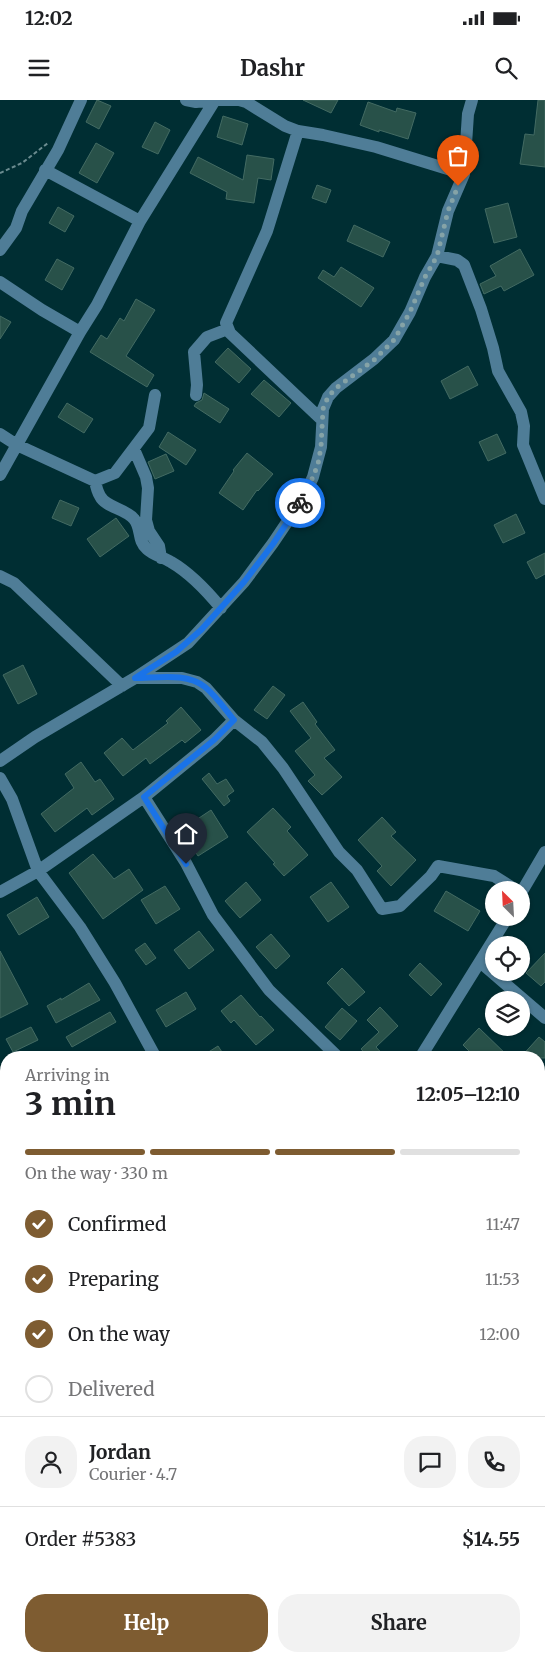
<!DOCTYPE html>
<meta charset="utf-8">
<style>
body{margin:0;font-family:Merriweather,serif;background:#f2f2f2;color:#202124;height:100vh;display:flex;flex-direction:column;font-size:19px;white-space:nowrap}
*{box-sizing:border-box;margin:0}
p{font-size:16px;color:#757577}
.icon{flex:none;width:28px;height:28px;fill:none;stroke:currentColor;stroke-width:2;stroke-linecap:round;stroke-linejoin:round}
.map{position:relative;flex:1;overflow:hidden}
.sheet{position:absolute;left:0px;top:951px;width:545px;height:611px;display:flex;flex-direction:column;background:#fff;border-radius:20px 20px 0 0;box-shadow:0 1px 4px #0004}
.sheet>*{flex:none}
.needle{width:32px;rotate:336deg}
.fabs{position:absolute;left:485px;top:781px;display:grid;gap:10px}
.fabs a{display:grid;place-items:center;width:45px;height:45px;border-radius:50%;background:#fff;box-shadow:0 1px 4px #0004;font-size:25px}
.pin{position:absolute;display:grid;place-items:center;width:42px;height:42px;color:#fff;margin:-51px -21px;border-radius:50% 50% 50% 0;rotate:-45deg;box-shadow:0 0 5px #0007}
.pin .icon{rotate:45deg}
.courier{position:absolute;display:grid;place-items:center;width:50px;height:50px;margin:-25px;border:4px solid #1a73e8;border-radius:50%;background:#fff;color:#222;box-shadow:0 1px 6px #0007}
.head em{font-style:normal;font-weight:700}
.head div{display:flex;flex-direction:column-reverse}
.head{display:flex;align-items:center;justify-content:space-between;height:85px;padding:0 25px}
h1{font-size:32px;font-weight:700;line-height:38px}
.bar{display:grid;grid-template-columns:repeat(4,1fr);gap:8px 5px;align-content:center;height:60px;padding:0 25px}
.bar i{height:6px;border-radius:4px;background:#e0e0e0}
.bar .current{background:#7e5c31}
.bar p{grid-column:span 4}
.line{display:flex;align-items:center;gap:12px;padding:0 25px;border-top:1px solid #e0e0e0}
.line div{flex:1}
.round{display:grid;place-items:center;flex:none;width:52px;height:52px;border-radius:20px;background:#f2f2f2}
ol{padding:0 25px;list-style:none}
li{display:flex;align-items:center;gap:15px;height:55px}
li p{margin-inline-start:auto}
li .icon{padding:5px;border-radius:50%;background:#7e5c31;color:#fff;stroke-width:4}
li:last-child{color:#757577}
li i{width:28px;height:28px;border:2px solid #e0e0e0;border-radius:50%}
.button{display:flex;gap:10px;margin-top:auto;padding:10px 25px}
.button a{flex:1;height:58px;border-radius:20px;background:#7e5c31;color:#fff;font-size:20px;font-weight:700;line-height:58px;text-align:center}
.button a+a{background:#f2f2f2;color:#202124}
.status{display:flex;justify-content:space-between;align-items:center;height:35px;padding:0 25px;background:#fff;direction:ltr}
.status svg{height:14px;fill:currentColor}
header{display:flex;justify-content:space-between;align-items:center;height:65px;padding:0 25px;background:#fff;font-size:22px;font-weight:700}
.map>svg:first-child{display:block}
.building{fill:#285149;stroke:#436b63}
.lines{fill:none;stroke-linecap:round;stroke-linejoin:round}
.path{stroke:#6b8c90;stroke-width:2;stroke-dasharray:4 2.5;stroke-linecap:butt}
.minor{stroke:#4f7d97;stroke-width:12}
.done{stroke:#85a3a7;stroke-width:5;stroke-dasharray:0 9}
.route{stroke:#1a73e8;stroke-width:6}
</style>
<div class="status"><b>12:02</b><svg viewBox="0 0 49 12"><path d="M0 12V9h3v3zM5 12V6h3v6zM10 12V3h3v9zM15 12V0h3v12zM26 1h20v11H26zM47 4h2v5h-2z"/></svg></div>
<header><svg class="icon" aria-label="menu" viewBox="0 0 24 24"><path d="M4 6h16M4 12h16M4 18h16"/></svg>Dashr<svg class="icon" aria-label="search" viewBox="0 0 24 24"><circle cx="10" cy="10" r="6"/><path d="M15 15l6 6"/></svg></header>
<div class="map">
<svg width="545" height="1562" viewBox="0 0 545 1562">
<rect width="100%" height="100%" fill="#002e33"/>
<!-- building -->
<path class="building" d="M97,0L111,6L99,29L86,22Z
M303,0H338L331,13Z
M538,0H545V67L520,64L525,34L534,35Z
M368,2L396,12L397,8L416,13L408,39L379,30V32L360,25Z
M223,16L248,24L242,45L217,37Z
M155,22L170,30L158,54L142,47Z
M96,43L114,53L97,83L79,73Z
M247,55L274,59L271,80L258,78L254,103L226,99L227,92L190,73L198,57L243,80Z
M317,85L331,90L326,103L312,98Z
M508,103L517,137L494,143L485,109Z
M58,107L74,116L65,132L49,123Z
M354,125L390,142L383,157L347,141Z
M520,149L534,175L504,191L501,186L484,194L480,184L496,176L490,166Z
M57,159L74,168L62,190L45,180Z
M341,167L374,188L361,207L318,178L323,170L334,177Z
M136,199L155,210L126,256L154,275L147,287L90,252L101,235L107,239L120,218L124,221Z
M0,216L11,222L0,239Z
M228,248L251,269L239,283L215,262Z
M468,266L478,285L450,299L441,281Z
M264,280L291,303L279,317L251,294Z
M204,293L229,309L220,323L194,306L196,303L202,300Z
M67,303L93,319L84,333L58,317Z
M168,332L196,350L186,365L159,347Z
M497,334L506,353L488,361L479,342Z
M247,353L273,374L258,391L257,390L243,410L219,393L234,371L233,370Z
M166,354L174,371L155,379L148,362Z
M60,400L79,408L71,426L52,418Z
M516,414L525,433L503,443L494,425Z
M116,418L129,436L100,457L87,439Z
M545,453V474L536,479L527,462Z
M23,565L37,594L18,604L3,575Z
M273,586L285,595L267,619L254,610Z
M303,602L317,622L315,624L335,650L324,658L342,677L322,695L308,681L315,675L295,651L311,638L290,611Z
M181,607L201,630L185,643L182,640L150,664L146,658L123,676L104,653L122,638L133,650L168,623L166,621Z
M81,662L95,682L100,679L114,699L92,715L87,708L55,732L41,714L74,688L65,674Z
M209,673L217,684L226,679L234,691L227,696L230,701L224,706L202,679Z
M273,708L291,727L287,731L308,755L284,776L273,764L275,763L247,732Z
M211,710L228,737L198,756L181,730Z
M382,717L396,732L391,736L416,760L391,786L377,771L382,766L358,740Z
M93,754L114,779L129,769L143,790L103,819L69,773Z
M246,782L261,800L240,818L225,801Z
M331,782L349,807L328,822L310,797Z
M165,786L180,809L156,824L141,800Z
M446,791L480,811L468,831L434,811Z
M37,797L49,817L19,835L7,815Z
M199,831L214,850L189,869L174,850Z
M271,834L290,856L276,869L256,847Z
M145,843L156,858L146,865L135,850Z
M0,851L28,904L0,918Z
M545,853V882L541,886L526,873Z
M420,863L442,884L431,896L409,875Z
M342,868L365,892L349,906L327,883Z
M89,883L100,900L56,923L47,906L61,898V900Z
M186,892L196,909L166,927L156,910Z
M241,895L260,917L261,916L274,930L256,945L234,920L231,923L221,911Z
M380,907L398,926L376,947L386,958H369L361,949L379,932L367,920Z
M342,908L357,921L340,940L325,927Z
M110,912L116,922L72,947L66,937Z
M31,927L38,940L13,952L6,939Z
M479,928L510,958H476L463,945Z
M539,937L545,942V958H520Z
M218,946L226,958H199Z"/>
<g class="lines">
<!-- path -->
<path class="path" d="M0,73L22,63L48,43"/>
<!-- minor -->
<path class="minor" d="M186,0L196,2L215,0
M216,0H239L246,2L285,26L298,31L323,35L376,47L464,74
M298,31L267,131L226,223L230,233L322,320
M45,70L140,121
M0,150L16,128L22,111L58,50L81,0
M437,156L457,160L464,165L481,209L493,248L498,271L521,312L524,326L523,345L545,399
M0,182L42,210L80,232L97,205L140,121L215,0
M196,295L197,285L194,252L207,237L228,229
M0,334L17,345L95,381L115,373L149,328L155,295
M134,349L146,377L148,388L146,420L149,431L159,446L161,458
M0,375L80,232
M95,381C96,386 97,391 100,396C106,408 125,408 134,419C142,428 137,441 147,449C153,455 163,457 171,462C190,473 207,491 221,508
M0,476L14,483L122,586
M136,578H182L197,582L206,588L234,620L262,642L283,668L339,752L357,770L382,809L400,806L431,776L438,766L494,776L516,790
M0,661L35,637L135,578L188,543L244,482L273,443L304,397L313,377L321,347L323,309L328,297L336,288L374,259L394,240L410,212L425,177L437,156L448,111L464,74L468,14L472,0
M0,678L12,699L38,771L80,827L115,883L156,958
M144,697L186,763L213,815L269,890L339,958
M0,792L38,771L144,697L214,640L234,620
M521,793L545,752
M480,862L545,918
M420,958L507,818
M0,977L6,986
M539,1013L545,1006
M539,1155L545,1160
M0,1200L6,1206
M539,1239L545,1230
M0,1407L6,1403
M539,1422L545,1416
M0,1554L6,1551
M89,1556L92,1562
M279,1556L282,1562
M448,1556L450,1562
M143,1562L154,1556"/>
</g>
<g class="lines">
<!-- done -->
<path class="done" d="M300,403L313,377L318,364L321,347L323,309L328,297L336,288L374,260L394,240L410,212L425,177L437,156L448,111L458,86"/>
<!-- route -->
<path class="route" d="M186,764L144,697L214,640L234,620C225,609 216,596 205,587C187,572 157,578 135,578L176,552L201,530L244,482L273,444L300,403"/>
</g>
</svg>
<div class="fabs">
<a><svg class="needle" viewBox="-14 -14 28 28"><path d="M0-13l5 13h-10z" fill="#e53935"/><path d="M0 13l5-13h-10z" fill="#757577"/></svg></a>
<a><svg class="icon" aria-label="locate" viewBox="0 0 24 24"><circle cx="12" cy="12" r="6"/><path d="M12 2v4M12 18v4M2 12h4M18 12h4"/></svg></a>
<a><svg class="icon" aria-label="layers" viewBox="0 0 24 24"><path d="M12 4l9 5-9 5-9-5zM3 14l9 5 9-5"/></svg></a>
</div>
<div class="pin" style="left:458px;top:86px;background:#ea580c"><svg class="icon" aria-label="bag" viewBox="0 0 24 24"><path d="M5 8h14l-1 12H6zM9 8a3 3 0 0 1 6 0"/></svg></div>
<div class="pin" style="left:186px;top:764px;background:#1f2937"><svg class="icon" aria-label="home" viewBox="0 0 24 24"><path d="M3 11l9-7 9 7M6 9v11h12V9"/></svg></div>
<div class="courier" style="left:300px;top:403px"><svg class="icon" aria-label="bike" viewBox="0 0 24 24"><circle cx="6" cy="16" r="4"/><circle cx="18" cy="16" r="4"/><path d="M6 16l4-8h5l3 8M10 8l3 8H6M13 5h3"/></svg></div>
<section class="sheet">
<div class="head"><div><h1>3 min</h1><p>Arriving in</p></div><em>12:05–12:10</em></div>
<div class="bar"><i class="current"></i><i class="current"></i><i class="current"></i><i></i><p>On the way · 330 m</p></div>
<ol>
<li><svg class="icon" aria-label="check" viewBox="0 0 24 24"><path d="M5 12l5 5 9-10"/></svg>Confirmed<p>11:47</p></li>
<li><svg class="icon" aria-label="check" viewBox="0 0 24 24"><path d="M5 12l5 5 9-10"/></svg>Preparing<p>11:53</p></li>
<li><svg class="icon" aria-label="check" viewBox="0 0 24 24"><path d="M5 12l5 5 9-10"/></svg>On the way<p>12:00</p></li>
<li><i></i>Delivered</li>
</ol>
<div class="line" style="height:90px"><a class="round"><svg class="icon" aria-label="person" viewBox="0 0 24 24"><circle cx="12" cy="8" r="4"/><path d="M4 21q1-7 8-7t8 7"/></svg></a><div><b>Jordan</b><p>Courier · 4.7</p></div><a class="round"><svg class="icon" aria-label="chat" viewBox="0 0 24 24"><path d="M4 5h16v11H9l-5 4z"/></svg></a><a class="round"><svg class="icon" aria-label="phone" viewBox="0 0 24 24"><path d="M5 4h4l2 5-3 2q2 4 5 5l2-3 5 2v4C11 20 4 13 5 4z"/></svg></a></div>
<div class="line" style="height:65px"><div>Order #5383</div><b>$14.55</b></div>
<div class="button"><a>Help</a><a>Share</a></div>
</section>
</div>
